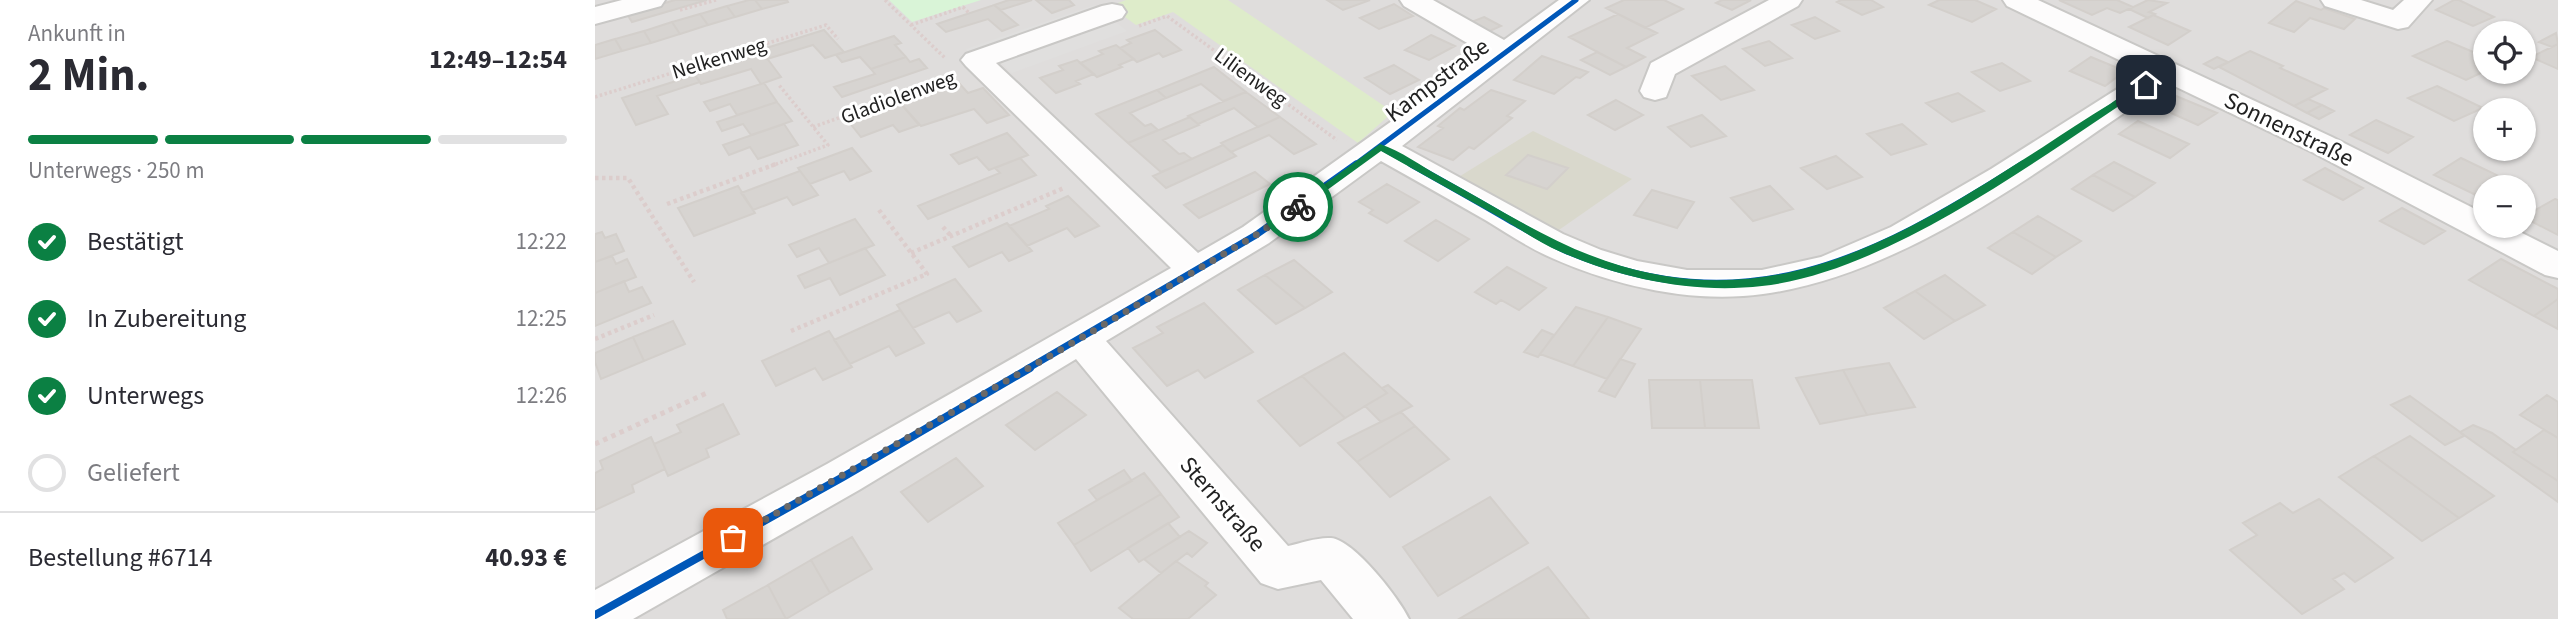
<!DOCTYPE html>
<html lang="de">
<meta charset="utf-8">
<style>
body{margin:0;font-family:"Source Sans 3",sans-serif;background:#f7f7f7;color:#2b2b33;height:100vh;display:flex;flex-direction:column;font-size:26px;white-space:nowrap}
*{box-sizing:border-box;margin:0}
p{font-size:23px;color:#7c7c81}
.icon{flex:none;width:38px;height:38px;fill:none;stroke:currentColor;stroke-width:2;stroke-linecap:round;stroke-linejoin:round}
.map{position:relative;flex:1;overflow:hidden}
.panel{display:flex;flex-direction:column;background:#fff;width:595px}
.panel>*{flex:none}
.tools{position:absolute;left:1878px;top:21px;display:grid;gap:14px}
.tools a{display:grid;place-items:center;width:63px;height:63px;border-radius:50%;background:#fff;box-shadow:0 2px 5px #0004;font-size:35px}
.pin{position:absolute;display:grid;place-items:center;width:60px;height:60px;color:#fff;margin:-30px;border-radius:14px;box-shadow:0 4px 10px #0006}
.courier{position:absolute;display:grid;place-items:center;width:70px;height:70px;margin:-35px;border:5px solid #0b8043;border-radius:50%;background:#fff;color:#222;box-shadow:0 2px 9px #0007}
.headline em{font-style:normal;font-weight:700}
.headline div{display:flex;flex-direction:column-reverse}
.headline{display:flex;align-items:center;justify-content:space-between;height:119px;padding:0 28px}
h1{font-size:46px;font-weight:700;line-height:52px}
.bar{display:grid;grid-template-columns:repeat(4,1fr);gap:10px 7px;align-content:center;height:84px;padding:0 28px}
.bar i{height:9px;border-radius:5px;background:#e1e1e2}
.bar .current{background:#0b8043}
.bar p{grid-column:span 4}
.line{display:flex;align-items:center;gap:18px;padding:0 28px;border-top:2px solid #e1e1e2}
.line div{flex:1}
ol{padding:0 28px;list-style:none}
li{display:flex;align-items:center;gap:21px;height:77px}
li p{margin-inline-start:auto}
li .icon{padding:7px;border-radius:50%;background:#0b8043;color:#fff;stroke-width:4}
li:last-child{color:#7c7c81}
li i{width:38px;height:38px;border:4px solid #e1e1e2;border-radius:50%}
main{display:flex;flex:1;min-height:0}
.map>svg:first-child{display:block}
.residential{fill:#dfdddc;fill-rule:evenodd}
.construction{fill:#d9d8cc}
.grass{fill:#deecca}
.park{fill:#d9f4d7}
.parking{fill:#e0dfde}
.building{fill:#d7d4d1;stroke:#d3cfcb;stroke-width:2}
.lines{fill:none;stroke-linecap:round;stroke-linejoin:round}
.minor-casing{stroke:#c9c8c6;stroke-width:4}
.path-far2{stroke:#dccdcc;stroke-width:3.5;stroke-dasharray:2.5 2.5;stroke-linecap:butt}
.path-far1{stroke:#dccdcc;stroke-width:4.5;stroke-dasharray:3.5 3.5;stroke-linecap:butt}
.path{stroke:#dccdcc;stroke-width:5;stroke-dasharray:4.5 4.5;stroke-linecap:butt}
.minor{fill:#fdfcfc;fill-rule:evenodd}
.cycleway-far2-casing{stroke:#fff;stroke-width:9}
.cycleway-far1-casing{stroke:#fff;stroke-width:11}
.cycleway-casing{stroke:#fff;stroke-width:12}
.cycleway-far2{stroke:#0057b8;stroke-width:5}
.cycleway-far1{stroke:#0057b8;stroke-width:7}
.cycleway{stroke:#0057b8;stroke-width:8}
.route{fill:#0b8043}
.done{stroke:#6a6968;stroke-width:7;stroke-dasharray:0 12.6}
.labels{text-anchor:middle;stroke-width:6;stroke-linejoin:round;paint-order:stroke}
.far-street-label{font-size:21px;fill:#222;stroke:#fff}
.street-label{font-size:24px;fill:#222;stroke:#fff}
</style>
<main>
<section class="panel">
<div class="headline"><div><h1>2 Min.</h1><p>Ankunft in</p></div><em>12:49–12:54</em></div>
<div class="bar"><i class="current"></i><i class="current"></i><i class="current"></i><i></i><p>Unterwegs · 250 m</p></div>
<ol>
<li><svg class="icon" aria-label="check" viewBox="0 0 24 24"><path d="M5 12l5 5 9-10"/></svg>Bestätigt<p>12:22</p></li>
<li><svg class="icon" aria-label="check" viewBox="0 0 24 24"><path d="M5 12l5 5 9-10"/></svg>In Zubereitung<p>12:25</p></li>
<li><svg class="icon" aria-label="check" viewBox="0 0 24 24"><path d="M5 12l5 5 9-10"/></svg>Unterwegs<p>12:26</p></li>
<li><i></i>Geliefert</li>
</ol>
<div class="line" style="height:91px"><div>Bestellung #6714</div><b>40.93 €</b></div>
</section>
<div class="map">
<svg width="1963" height="619" viewBox="0 0 1963 619">
<rect width="100%" height="100%" fill="#f0edea"/>
<!-- residential -->
<path class="residential" d="M0,0H1963V619H0ZM1890,33H1928V72H1890ZM1890,110H1928V149H1890ZM1890,187H1928V226H1890Z"/>
<!-- construction -->
<path class="construction" d="M938,131L1037,179L961,232L862,178Z"/>
<!-- grass -->
<path class="grass" d="M531,0H633L798,112L763,143L578,12L541,25L515,6Z"/>
<!-- park -->
<path class="park" d="M294,0H386L317,22Z"/>
<!-- parking -->
<path class="parking" d="M499,5L532,31L417,73L397,54L381,60L371,49Z"/>
<!-- building -->
<path class="building" d="M80,0H112L37,22L32,14Z
M154,0H160L167,9L140,17L132,6Z
M160,0H192L193,2L167,9Z
M414,0H437L406,10L399,5Z
M441,0H474L479,5L457,13Z
M732,0H775L748,10Z
M1029,0H1069L1088,9L1050,28L1011,8Z
M1127,0H1156L1137,10L1121,3Z
M1246,0H1276L1288,7L1267,15L1242,2Z
M1344,0H1380L1401,9L1377,22L1334,5Z
M1464,0H1522L1538,7L1525,13L1512,8L1497,15Z
M1553,0L1572,3L1554,12L1560,14L1553,18L1534,9Z
M1859,0H1864L1899,17L1878,26L1841,10Z
M1701,1L1726,10L1729,8L1760,19L1749,29L1715,18L1699,32L1674,23Z
M799,4L818,16L784,29L765,18Z
M399,5L423,25L407,31L393,19L351,32L342,24Z
M132,6L140,17L113,25L105,14Z
M105,14L113,25L85,34L77,22Z
M1023,14L1062,33L1032,48L1050,57L1031,67L974,37Z
M1558,15L1595,31L1573,45L1534,27Z
M889,17L906,26L890,33L874,23Z
M1220,17L1244,31L1220,39L1197,25Z
M77,22L85,34L56,43L49,31Z
M229,30L249,52L230,58L218,45L172,59L165,50Z
M560,30L586,50L568,57L564,53L542,62L525,48L536,43L532,40Z
M49,31L56,43L27,51L20,39Z
M1961,33L1963,44L1957,47L1944,42Z
M836,35L860,46L834,60L810,50Z
M299,36L306,43L300,45L311,57L276,69L265,57L247,62L241,55Z
M20,39L27,51L0,59V45Z
M1174,41L1197,58L1170,66L1148,49Z
M1852,41L1890,57V71L1871,80L1818,56Z
M1963,44V69L1936,57L1957,47Z
M521,45L539,59L524,65L527,67L502,77L485,63L508,54L504,51Z
M1655,51L1688,66L1685,68L1732,89L1699,106L1624,67Z
M1002,52L1031,67L1015,75L986,60Z
M168,53L186,77L166,84L156,69L106,84L100,75Z
M947,56L993,72L985,78L981,77L959,94L919,80Z
M311,57L315,62L324,59L332,68L247,97L239,87L280,74L276,69Z
M1496,57L1530,71L1510,86L1475,71Z
M1622,57L1633,62L1619,69L1609,64Z
M482,60L499,74L481,81L485,84L461,93L445,78L468,70L464,66Z
M1407,63L1435,81L1405,91L1377,72Z
M799,65L824,80L795,94L770,78Z
M1130,66L1159,90L1126,100L1097,76Z
M619,67L651,92L628,101L606,84L571,98L562,90Z
M1892,72H1925L1910,79Z
M100,75L105,82L62,96L73,114L41,125L27,98Z
M363,82L373,93L388,88L414,115L392,123L379,109L326,126L307,105Z
M169,83L182,102L142,115L135,104L115,111L109,102Z
M1842,86L1888,108L1859,121L1813,98Z
M562,90L571,98L535,113L550,126L556,124L563,130L533,143L501,114Z
M896,90L930,101L912,116L917,118L879,149L874,147L858,160L823,147L848,128L843,126L865,108L869,110Z
M651,92L685,117L663,127L639,108L603,124L593,116Z
M1363,93L1389,111L1357,122L1331,103Z
M1581,96L1622,113L1603,125L1567,109Z
M1713,99L1727,105L1712,113L1699,106Z
M1021,100L1048,115L1020,130L993,115Z
M182,102L197,121L156,135L148,124L127,131L122,122Z
M306,104L324,125L304,132L298,125L266,137L254,122Z
M1727,105L1739,111L1724,119L1712,113Z
M1107,115L1131,136L1096,147L1073,127Z
M595,117L604,125L568,140L584,154L589,153L597,159L566,172L533,143Z
M685,117L721,144L699,154L674,135L636,152L626,143Z
M1781,120L1818,137L1793,153L1755,135Z
M1543,121L1594,144L1575,158L1524,134Z
M189,124L203,145L163,159L155,147L134,155L128,145Z
M1307,124L1331,144L1296,155L1272,134Z
M412,133L433,155L394,170L382,157L364,164L356,155Z
M628,145L641,156L571,188L558,176Z
M257,148L276,171L255,180L249,171L215,184L203,168Z
M933,155L973,168L952,189L911,175Z
M1241,156L1267,177L1232,189L1206,168Z
M425,158L441,175L333,219L323,206L405,173L400,168Z
M1866,158L1908,178L1881,195L1839,175Z
M1519,162L1560,183L1540,197L1498,175Z
M1730,168L1768,188L1748,200L1709,180Z
M205,171L223,195L198,205L192,197L158,210L146,193Z
M660,172L675,184L604,218L589,205Z
M1498,175L1540,197L1518,211L1477,189Z
M792,184L824,202L792,223L774,213L778,210L764,202Z
M143,186L160,213L99,236L83,208Z
M1175,186L1198,209L1158,221L1136,198Z
M1057,190L1099,202L1082,228L1039,215Z
M473,196L504,226L480,237L472,228L432,246L414,226L454,209L451,206Z
M1960,199L1963,200V235L1928,217Z
M1807,208L1850,231L1829,244L1785,221Z
M1443,216L1486,241L1461,257L1418,232Z
M260,219L279,245L234,263L224,248L202,257L194,245Z
M841,220L874,239L843,261L810,241Z
M412,223L437,251L414,261L407,252L374,267L358,247Z
M7,232L10,238L21,234L29,251L0,262V234Z
M1418,232L1461,257L1437,274L1393,248Z
M270,248L290,275L245,295L235,278L210,288L203,276Z
M17,256L21,264L32,259L41,277L0,293V262Z
M1906,259L1963,289V299L1939,316L1874,280Z
M699,260L737,292L710,308L670,275Z
M912,267L951,288L924,310L906,300L901,304L880,292Z
M670,275L710,308L681,324L643,290Z
M1350,275L1390,305L1360,321L1320,291Z
M360,279L386,311L362,322L354,312L318,328L302,305Z
M29,281L34,292L47,287L56,303L0,326V293Z
M1320,291L1360,321L1329,339L1289,308Z
M1963,299V329L1939,316Z
M609,303L658,352L610,378L603,370L572,386L538,348L568,333L562,327Z
M981,307L1013,317L978,366L945,354Z
M305,310L329,343L301,356L294,346L255,364L239,340Z
M1013,317L1046,329L1012,379L978,366Z
M78,321L90,344L49,361L38,337Z
M947,330L959,335L943,357L929,352Z
M234,331L257,367L228,380L220,368L181,386L167,361Z
M38,337L49,361L6,379L0,362V353Z
M749,353L792,393L750,418L707,376Z
M1025,359L1040,364L1020,397L1004,391Z
M1294,363L1320,407L1272,415L1248,370Z
M1248,370L1272,415L1225,424L1201,378Z
M707,376L750,418L705,446L663,401Z
M1054,380H1105L1110,428H1057Z
M1105,380H1157L1164,428H1110Z
M793,385L817,406L786,422L770,406L792,393L787,388Z
M462,392L491,415L440,450L411,425Z
M1952,395L1963,402V438L1925,415Z
M1815,396L1865,432L1869,436L1850,445L1796,405Z
M128,404L144,434L111,449L114,457L73,476L59,444L86,432L82,425Z
M806,412L820,426L762,462L743,443Z
M1878,425L1897,433L1921,450L1918,452L1963,481V502L1865,432Z
M820,426L854,459L795,497L762,462Z
M1949,430L1963,438V481L1918,452Z
M1815,436L1899,496L1864,518L1779,456Z
M56,437L70,469L37,485L39,492L0,510V473L8,469L5,461Z
M1779,456L1864,518L1827,541L1744,477Z
M361,458L388,486L333,522L306,492Z
M529,470L537,481L502,500L494,490Z
M549,473L566,494L479,545L463,523Z
M566,494L584,517L496,571L479,545Z
M895,497L933,543L843,596L808,547Z
M1724,499L1798,558L1760,582L1749,573L1738,579L1749,589L1707,614L1635,550L1662,535L1648,523L1685,503L1698,513Z
M573,523L585,537L544,562L533,548Z
M594,531L612,543L597,557L592,553L566,573L549,559Z
M257,537L277,569L235,593L216,560Z
M216,560L235,593L191,619L173,585Z
M581,561L613,583L610,586L621,595L593,619H538L524,608Z
M953,567L994,619H864Z
M173,585L191,619H132L128,610Z"/>
<g class="lines">
<defs>
<path id="minor" d="M27,0H70L66,6L0,24V7Z
M805,0H838L909,40L964,0H994L807,146L968,234L1006,250L1042,261L1092,270H1167L1226,257L1296,227L1396,169L1549,72L1412,6L1408,0H1443L1737,137L1890,214V226H1913L1963,251V278L1950,275L1715,151L1573,83C1453,163 1314,274 1168,294C1098,304 1020,286 957,258C934,248 913,234 892,221C857,201 822,181 786,161L674,243L511,341L693,546C706,543 723,537 736,538C759,540 804,598 814,619H758L726,580L683,589L666,583L481,359L264,490L38,619H0V590L232,464L576,268L371,66L366,60L371,54L507,6L517,4L527,6L531,12L527,18L401,63L603,253L648,227L891,54L809,6Z
M1174,0H1207L1203,6L1080,74L1071,97L1060,100L1049,97L1045,91L1056,63Z
M1726,0H1766L1798,10L1809,0H1837L1813,27L1803,29L1730,6Z"/>
</defs>
<!-- minor casing -->
<use href="#minor" class="minor-casing"/>
<!-- path-far2 -->
<path class="path-far2" d="M290,0L350,58
M85,10L121,0
M316,25L368,7L374,13
M544,26L572,16L742,140
M0,97L231,25L243,39
M218,127L359,77
M176,166L233,145L184,85"/>
<!-- path-far1 -->
<path class="path-far1" d="M0,178H33L99,282
M72,204L181,164
M348,227L356,236
M316,253L469,188
M196,331L332,274L284,210
M0,339L59,315"/>
<!-- path -->
<path class="path" d="M0,444L114,392"/>
<!-- minor -->
<use href="#minor" class="minor"/>
<defs>
<path id="cycleway-far2" d="M785,147L819,166
M758,166L981,0
M1425,166L1572,70"/>
<path id="cycleway-far1" d="M816,164C850,183 884,202 918,222C935,231 952,242 970,250C1149,326 1276,261 1428,164
M432,369L661,235L761,164"/>
<path id="cycleway" d="M0,615L248,477L435,368"/>
</defs>
<!-- cycleway-far2 casing -->
<use href="#cycleway-far2" class="cycleway-far2-casing"/>
<!-- cycleway-far1 casing -->
<use href="#cycleway-far1" class="cycleway-far1-casing"/>
<!-- cycleway casing -->
<use href="#cycleway" class="cycleway-casing"/>
<!-- cycleway-far2 -->
<use href="#cycleway-far2" class="cycleway-far2"/>
<!-- cycleway-far1 -->
<use href="#cycleway-far1" class="cycleway-far1"/>
<!-- cycleway -->
<use href="#cycleway" class="cycleway"/>
</g>
<!-- route -->
<path class="route" d="M1551,82L1555,85L1554,86C1447,156 1294,272 1167,286C1099,294 1028,279 966,252C945,243 925,229 906,218C866,196 826,173 786,151L706,209L698,207L785,144C806,151 826,166 846,177C900,206 952,241 1011,261C1181,319 1309,236 1448,147C1470,132 1492,118 1515,104C1526,96 1538,87 1551,82Z"/>
<g class="lines">
<!-- done -->
<path class="done" d="M138,538L486,338L661,235L703,207"/>
</g>
<g class="labels">
<!-- far-street labels -->
<g class="far-street-label">
<text transform="translate(124 58) rotate(-17)" y="7">Nelkenweg</text>
<text transform="translate(656 77) rotate(36)" y="7">Lilienweg</text>
<text transform="translate(303 97) rotate(-20)" y="7">Gladiolenweg</text>
</g>
<!-- street labels -->
<g class="street-label">
<text transform="translate(842 80) rotate(-37)" y="8">Kampstraße</text>
<text transform="translate(1694 129) rotate(26)" y="8">Sonnenstraße</text>
<text transform="translate(628 504) rotate(49)" y="8">Sternstraße</text>
</g>
</g>
</svg>
<div class="tools">
<a><svg class="icon" aria-label="locate" viewBox="0 0 24 24"><circle cx="12" cy="12" r="6"/><path d="M12 2v4M12 18v4M2 12h4M18 12h4"/></svg></a>
<a>+</a>
<a>−</a>
</div>
<div class="pin" style="left:138px;top:538px;background:#ea580c"><svg class="icon" aria-label="bag" viewBox="0 0 24 24"><path d="M5 8h14l-1 12H6zM9 8a3 3 0 0 1 6 0"/></svg></div>
<div class="pin" style="left:1551px;top:85px;background:#1f2937"><svg class="icon" aria-label="home" viewBox="0 0 24 24"><path d="M3 11l9-7 9 7M6 9v11h12V9"/></svg></div>
<div class="courier" style="left:703px;top:207px"><svg class="icon" aria-label="bike" viewBox="0 0 24 24"><circle cx="6" cy="16" r="4"/><circle cx="18" cy="16" r="4"/><path d="M6 16l4-8h5l3 8M10 8l3 8H6M13 5h3"/></svg></div>
</div>
</main>
